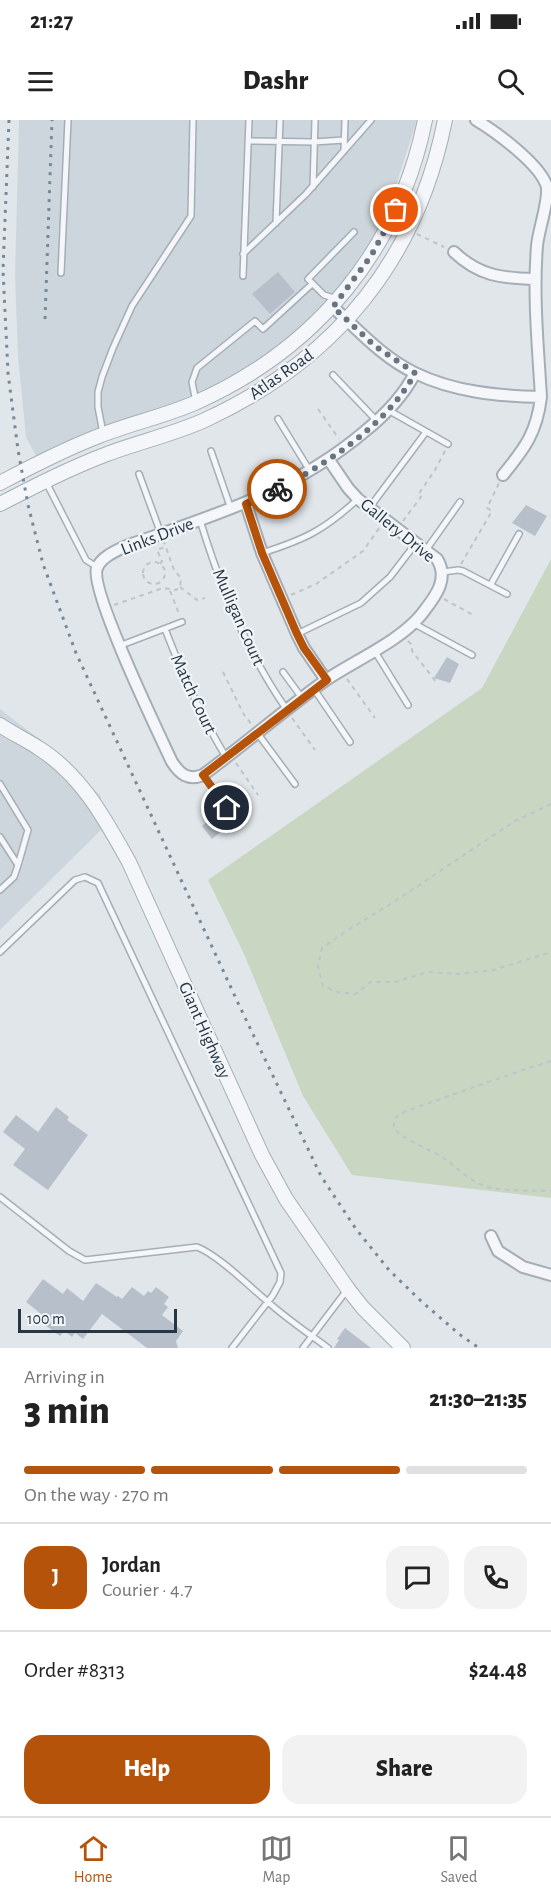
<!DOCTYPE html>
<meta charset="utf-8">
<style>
body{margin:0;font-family:"Alegreya Sans",sans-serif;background:#f2f2f2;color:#222;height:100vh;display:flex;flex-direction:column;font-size:22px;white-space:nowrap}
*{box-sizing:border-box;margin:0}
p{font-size:20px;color:#767676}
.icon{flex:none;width:33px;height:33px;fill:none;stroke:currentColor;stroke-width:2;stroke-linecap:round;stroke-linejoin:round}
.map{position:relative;height:1228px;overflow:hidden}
.details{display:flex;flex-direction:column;background:#fff;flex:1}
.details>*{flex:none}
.scale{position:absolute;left:18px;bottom:15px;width:159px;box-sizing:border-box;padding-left:6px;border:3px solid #273645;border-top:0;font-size:16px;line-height:21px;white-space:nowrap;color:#273645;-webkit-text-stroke:4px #f1f5f8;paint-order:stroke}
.pin{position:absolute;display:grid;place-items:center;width:51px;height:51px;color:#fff;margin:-26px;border:3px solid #fff;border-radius:50%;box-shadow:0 2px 6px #0007}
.courier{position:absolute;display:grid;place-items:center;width:60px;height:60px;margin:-30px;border:4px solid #b45309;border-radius:50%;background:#fff;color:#222;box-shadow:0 2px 8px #0007}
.summary em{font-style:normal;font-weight:800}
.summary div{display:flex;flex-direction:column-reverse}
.summary{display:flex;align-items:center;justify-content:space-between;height:102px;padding:0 24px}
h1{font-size:39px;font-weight:800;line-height:45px}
.bar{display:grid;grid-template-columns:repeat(4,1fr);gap:9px 6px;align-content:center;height:72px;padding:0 24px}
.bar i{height:8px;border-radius:4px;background:#e0e0e0}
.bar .selected{background:#b45309}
.bar p{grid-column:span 4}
.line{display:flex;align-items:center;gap:15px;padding:0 24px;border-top:2px solid #e0e0e0}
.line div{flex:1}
.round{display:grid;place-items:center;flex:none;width:63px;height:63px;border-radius:18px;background:#f2f2f2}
.action{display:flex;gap:12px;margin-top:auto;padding:12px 24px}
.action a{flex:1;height:69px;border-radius:18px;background:#b45309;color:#fff;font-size:24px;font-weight:800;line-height:69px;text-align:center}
.action a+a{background:#f2f2f2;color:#222}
.status{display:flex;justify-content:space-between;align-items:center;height:42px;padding:0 30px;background:#fff;direction:ltr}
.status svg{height:16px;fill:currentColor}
header{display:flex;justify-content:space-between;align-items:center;height:78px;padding:0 24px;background:#fff;font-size:27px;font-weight:800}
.tab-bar{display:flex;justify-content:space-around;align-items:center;height:84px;border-top:2px solid #e0e0e0;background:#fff;font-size:16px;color:#767676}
.tab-bar a{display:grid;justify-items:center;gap:3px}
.tab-bar .selected{color:#b45309}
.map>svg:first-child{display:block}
.built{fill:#ced6dd}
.green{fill:#c9d6c1}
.building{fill:#b7c0ca}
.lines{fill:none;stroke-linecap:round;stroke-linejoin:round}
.service-casing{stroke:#a5aeb6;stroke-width:8}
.minor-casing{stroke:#a5aeb6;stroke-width:14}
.tertiary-casing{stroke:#a5aeb6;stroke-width:16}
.path{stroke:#bfc4ca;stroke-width:2;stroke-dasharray:4.5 4.5;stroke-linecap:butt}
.service{stroke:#f4f6f9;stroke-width:5}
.minor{stroke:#f4f6f9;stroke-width:10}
.tertiary{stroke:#f4f6f9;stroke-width:14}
.rail{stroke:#788897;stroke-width:3;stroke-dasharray:3 6;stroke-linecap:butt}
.done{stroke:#68747f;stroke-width:6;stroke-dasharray:0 10.8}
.route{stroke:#b45309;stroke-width:8}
.labels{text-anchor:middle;stroke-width:4.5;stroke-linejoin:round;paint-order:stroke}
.street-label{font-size:18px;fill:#273645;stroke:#f1f5f8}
</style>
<div class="status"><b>21:27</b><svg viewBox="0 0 49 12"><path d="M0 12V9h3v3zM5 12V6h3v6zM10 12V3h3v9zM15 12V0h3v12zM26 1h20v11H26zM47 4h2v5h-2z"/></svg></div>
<header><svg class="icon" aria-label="menu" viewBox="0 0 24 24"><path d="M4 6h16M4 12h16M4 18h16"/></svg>Dashr<svg class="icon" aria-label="search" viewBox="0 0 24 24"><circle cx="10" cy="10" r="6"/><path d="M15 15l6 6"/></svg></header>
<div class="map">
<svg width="551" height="1228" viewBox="0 0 551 1228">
<rect width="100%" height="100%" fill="#e1e6eb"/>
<!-- built -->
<path class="built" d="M19,0H417L383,106L346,161L293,214L233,258L180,281L36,336L26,317L18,237L15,155Z
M0,589L48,626L101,676V710L0,810Z"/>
<!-- green -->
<path class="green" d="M551,439V1078L352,1055L303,976L244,834L208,760L482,568Z"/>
<!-- building -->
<path class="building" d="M278,152L295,172L270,194L252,174Z
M526,385L547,396L535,416L512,403Z
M447,537L459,544L450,563L434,558Z
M219,691L229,705L212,719L202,706Z
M56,987L69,997L67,1000L88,1015L48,1070L13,1045L25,1029L3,1012L16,995L38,1012Z
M43,1159L63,1174L67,1168L83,1181L96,1163L117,1177L118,1176L122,1179L132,1167L144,1176L148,1171L151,1173L156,1167L169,1177L164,1184L168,1187L162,1195L183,1211L176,1221L178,1228H147L102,1194L83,1219L75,1213L72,1217L64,1211L60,1216L41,1202L45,1197L26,1182Z
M345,1208L371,1228H334L339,1220L337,1219Z"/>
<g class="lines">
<defs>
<path id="service" d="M248,21L314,22L344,20
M344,31L345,0
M313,67L315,0
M276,103L280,0
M243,134L306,74L371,0
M61,153L68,0
M243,156L249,0
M337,179L324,175L308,159L354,112
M333,255L377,301
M196,282L192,262L197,248L255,201L263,209L312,164
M388,290L448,324
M278,299L310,351
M103,313L98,287V272L102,257L113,228L132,186L191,96L193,0
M211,331L231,389
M139,354L161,414
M46,362L86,440L97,447
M370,387L426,312
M200,400C220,466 247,533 287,590
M426,430L460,382
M262,433C306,419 324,410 358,379
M443,452L458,450L463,451L507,474
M491,464L519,414
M413,503L472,535
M165,509C182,553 201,596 226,637
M297,514L361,483L390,457L416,423
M119,526L182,502
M374,530L408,585
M283,552L302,578
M314,569L350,622
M258,614L295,664
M203,655L239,704
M0,664L28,710L18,745
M0,717L18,745L14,757L0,770
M0,832L75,760L85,757L98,763L281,1153L280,1162L273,1175L232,1228
M0,1077L69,1131L85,1140L197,1127C218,1135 250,1167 268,1182C287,1199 308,1213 328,1228
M303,1228L347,1170"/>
<path id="minor" d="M476,0C496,12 537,42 546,64C551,75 538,111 537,126C533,176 538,227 541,277C537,312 525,328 503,355
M454,132C479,156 501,158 535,159
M333,187C358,210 383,238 415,253C454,272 498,276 541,277
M329,340L348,368L358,379L437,439C450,460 434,478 421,495C400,521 354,541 326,560C284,590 245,624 203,655C188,661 180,654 172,642C159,614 89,469 97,448C101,437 116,431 126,426C212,396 293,372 364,312C385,295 403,277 415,253
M246,384L262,433L297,514L304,528L326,560
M491,1116L498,1131L523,1147L551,1155"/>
<path id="tertiary" d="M0,363C32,346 65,329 99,316C131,303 166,296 197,282C317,228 399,129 425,0
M0,384C35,366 70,348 107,334C139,322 174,314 205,300C335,240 417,140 445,0
M0,605C13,614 27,620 40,629C82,656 105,699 129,742L262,1035L286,1079L348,1169L363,1188L403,1228"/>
</defs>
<!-- service casing -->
<use href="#service" class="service-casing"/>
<!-- minor casing -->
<use href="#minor" class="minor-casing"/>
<!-- tertiary casing -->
<use href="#tertiary" class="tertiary-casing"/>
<!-- path -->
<path class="path" d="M417,114L444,127
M318,289L339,319
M403,401L421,377L418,375L435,350L446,329
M143 453a11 11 0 1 1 22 0a11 11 0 1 1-22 0Z
M160,444L162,441L157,430L165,427
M461,444L492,391L487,388L499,363
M180,467L197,480L205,478
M170,471L180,496
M291,475L316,464L363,431L380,407
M444,479L473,495
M114,485L163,468L176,470L180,467L181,458L174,450L164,422
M408,521L412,525V531L437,563
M223,552L243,593L252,605
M347,559L375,598
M292,598L315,630
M236,643L258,675
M551,684L515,701L400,778L345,812L322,828L318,846L323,866L338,872L356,874L370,862H395L428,852L458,854L494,850L551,832
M551,941L520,951L406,991L396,997L393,1008C406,1020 421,1026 437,1034C453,1043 465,1058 482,1065C498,1072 533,1070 551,1071"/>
<!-- service -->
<use href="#service" class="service"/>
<!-- minor -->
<use href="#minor" class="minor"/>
<!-- tertiary -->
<use href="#tertiary" class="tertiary"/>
<!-- rail -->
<path class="rail" d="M9,0L3,150L8,253L18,330L28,385L43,444L76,533L239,885L321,1056L356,1109L389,1150L421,1181L459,1214L479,1228
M45,199L52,0"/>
</g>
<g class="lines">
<!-- done -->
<path class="done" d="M277,369C325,346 390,302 415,253L375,226L333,187L371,136L396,90"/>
<!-- route -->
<path class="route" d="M227,688L203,655L327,560L304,528L297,514L262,433L246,384L277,369"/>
</g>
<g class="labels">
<!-- street labels -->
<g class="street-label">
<text transform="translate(281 254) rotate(-35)" y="6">Atlas Road</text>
<text transform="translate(398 410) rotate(39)" y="6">Gallery Drive</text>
<text transform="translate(157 416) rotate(-21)" y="6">Links Drive</text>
<text transform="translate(239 497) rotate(66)" y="6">Mulligan Court</text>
<text transform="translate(194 574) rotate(65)" y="6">Match Court</text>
<text transform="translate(205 910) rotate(66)" y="6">Giant Highway</text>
</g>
</g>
</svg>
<div class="scale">100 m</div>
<div class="pin" style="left:396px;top:90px;background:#ea580c"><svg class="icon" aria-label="bag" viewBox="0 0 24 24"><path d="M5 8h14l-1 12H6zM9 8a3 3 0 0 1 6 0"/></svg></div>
<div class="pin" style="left:227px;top:688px;background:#1f2937"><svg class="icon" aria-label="home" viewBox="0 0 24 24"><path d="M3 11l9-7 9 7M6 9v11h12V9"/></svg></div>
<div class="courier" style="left:277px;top:369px"><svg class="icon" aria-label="bike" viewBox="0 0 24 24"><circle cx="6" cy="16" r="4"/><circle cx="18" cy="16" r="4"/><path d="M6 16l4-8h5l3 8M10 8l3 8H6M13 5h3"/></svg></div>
</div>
<section class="details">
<div class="summary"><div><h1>3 min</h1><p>Arriving in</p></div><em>21:30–21:35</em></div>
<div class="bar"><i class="selected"></i><i class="selected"></i><i class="selected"></i><i></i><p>On the way · 270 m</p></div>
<div class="line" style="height:108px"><b class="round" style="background:#b45309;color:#fff">J</b><div><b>Jordan</b><p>Courier · 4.7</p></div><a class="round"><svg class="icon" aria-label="chat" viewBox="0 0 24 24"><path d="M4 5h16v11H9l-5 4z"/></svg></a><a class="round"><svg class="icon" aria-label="phone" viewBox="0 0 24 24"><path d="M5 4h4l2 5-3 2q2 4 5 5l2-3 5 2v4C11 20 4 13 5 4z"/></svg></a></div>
<div class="line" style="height:78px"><div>Order #8313</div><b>$24.48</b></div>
<div class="action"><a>Help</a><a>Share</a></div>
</section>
<nav class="tab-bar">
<a class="selected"><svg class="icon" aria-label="home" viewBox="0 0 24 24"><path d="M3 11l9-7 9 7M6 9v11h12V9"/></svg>Home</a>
<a><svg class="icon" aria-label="map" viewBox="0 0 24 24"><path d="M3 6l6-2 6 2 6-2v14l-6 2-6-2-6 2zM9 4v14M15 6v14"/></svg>Map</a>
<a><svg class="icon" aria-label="saved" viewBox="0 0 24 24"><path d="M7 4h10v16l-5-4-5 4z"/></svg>Saved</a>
</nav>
